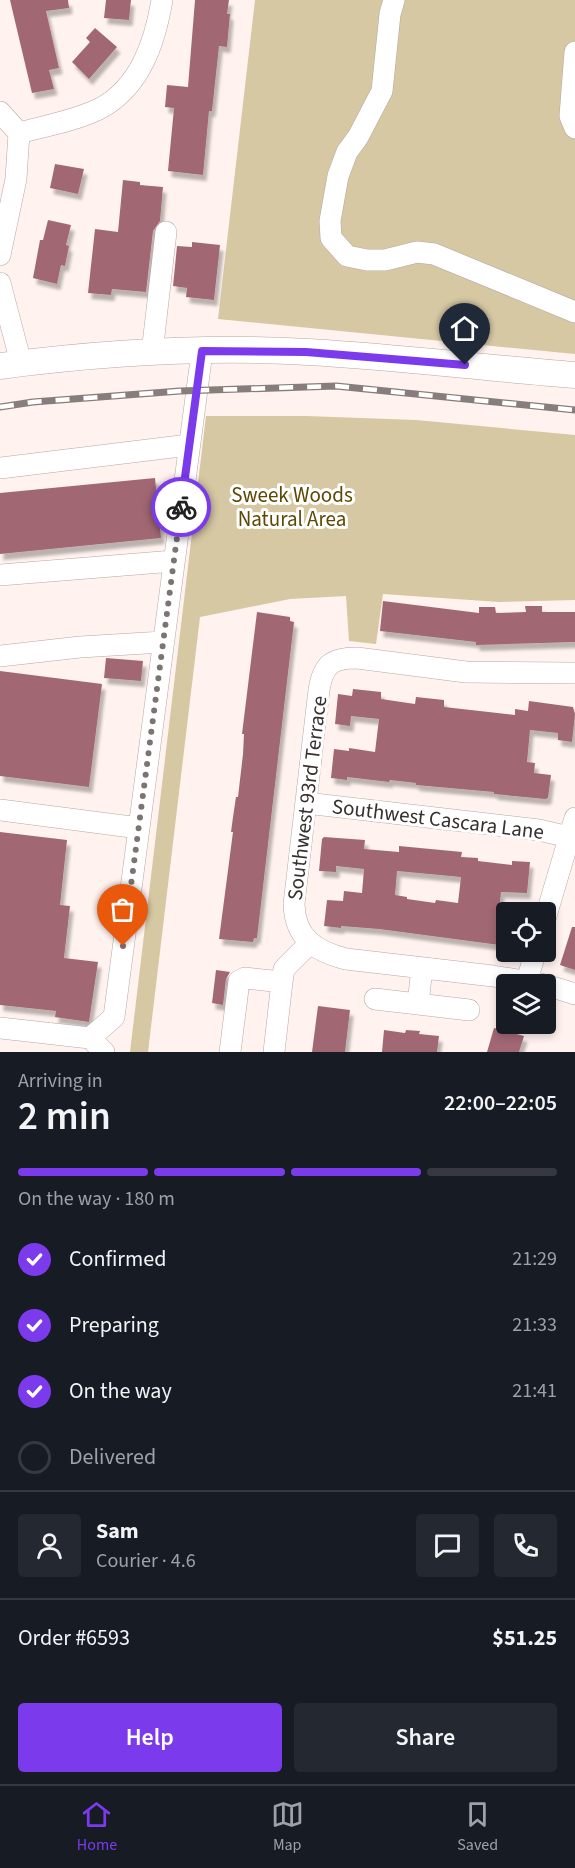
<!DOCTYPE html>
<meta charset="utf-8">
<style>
body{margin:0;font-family:"Source Sans 3",sans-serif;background:#242831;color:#f1f3f6;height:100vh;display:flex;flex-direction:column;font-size:22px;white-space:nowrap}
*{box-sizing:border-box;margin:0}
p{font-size:20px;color:#9ea1a6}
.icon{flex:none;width:33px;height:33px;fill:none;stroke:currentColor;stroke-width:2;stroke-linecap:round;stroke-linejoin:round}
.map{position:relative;height:1052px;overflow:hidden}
.side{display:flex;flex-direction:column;background:#171b24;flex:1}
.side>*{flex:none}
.controls{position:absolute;left:496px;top:902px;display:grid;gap:12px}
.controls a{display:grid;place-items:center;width:60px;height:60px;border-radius:6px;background:#171b24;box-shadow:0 3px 9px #0003;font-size:30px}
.pin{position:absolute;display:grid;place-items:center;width:51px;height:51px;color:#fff;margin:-62px -26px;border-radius:50% 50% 50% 0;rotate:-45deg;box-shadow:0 0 6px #0007}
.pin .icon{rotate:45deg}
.courier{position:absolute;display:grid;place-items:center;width:60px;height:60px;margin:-30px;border:4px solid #7c3aed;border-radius:50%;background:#fff;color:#222;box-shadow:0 2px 8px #0007}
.headline em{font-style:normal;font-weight:600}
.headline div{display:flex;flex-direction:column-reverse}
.headline{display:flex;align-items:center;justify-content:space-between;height:102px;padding:0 18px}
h1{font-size:39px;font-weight:600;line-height:45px}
.bar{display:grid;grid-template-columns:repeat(4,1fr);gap:9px 6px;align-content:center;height:72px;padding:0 18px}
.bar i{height:8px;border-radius:4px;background:#363941}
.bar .selected{background:#7c3aed}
.bar p{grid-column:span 4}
.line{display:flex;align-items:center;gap:15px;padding:0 18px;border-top:2px solid #363941}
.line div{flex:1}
.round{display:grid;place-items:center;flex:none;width:63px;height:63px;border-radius:6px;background:#242831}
ol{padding:0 18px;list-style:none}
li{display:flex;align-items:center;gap:18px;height:66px}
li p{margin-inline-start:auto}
li .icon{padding:6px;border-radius:50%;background:#7c3aed;color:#fff;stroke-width:4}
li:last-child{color:#9ea1a6}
li i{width:33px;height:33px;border:3px solid #363941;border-radius:50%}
.button{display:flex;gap:12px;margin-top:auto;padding:12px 18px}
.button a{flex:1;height:69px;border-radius:6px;background:#7c3aed;color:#fff;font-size:24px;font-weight:600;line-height:69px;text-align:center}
.button a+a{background:#242831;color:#f1f3f6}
.menu{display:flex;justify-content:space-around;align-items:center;height:84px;border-top:2px solid #363941;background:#171b24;font-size:16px;color:#9ea1a6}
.menu a{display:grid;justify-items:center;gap:3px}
.menu .selected{color:#7c3aed}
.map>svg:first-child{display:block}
.green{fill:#d6c8a3}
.building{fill:#a16873;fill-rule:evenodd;filter:url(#shadow)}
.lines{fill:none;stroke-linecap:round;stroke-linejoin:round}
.minor-casing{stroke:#b6a7a4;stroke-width:22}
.major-casing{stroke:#b6a7a4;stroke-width:27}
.minor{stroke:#fff;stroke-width:21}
.major{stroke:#fff;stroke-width:26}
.rail-casing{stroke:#877e7c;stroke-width:7}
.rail{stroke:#fff;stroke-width:4.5;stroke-dasharray:14;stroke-linecap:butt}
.done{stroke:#7c7472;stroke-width:6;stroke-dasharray:0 10.8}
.route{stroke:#7c3aed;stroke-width:8}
.labels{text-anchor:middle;stroke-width:6;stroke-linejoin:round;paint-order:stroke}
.park-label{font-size:21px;fill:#5d4904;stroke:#fff}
.street-label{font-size:21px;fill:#36302f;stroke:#fff}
</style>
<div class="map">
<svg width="575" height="1052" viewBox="0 0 575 1052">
<defs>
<filter id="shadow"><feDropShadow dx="3.5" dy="6" stdDeviation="1.5" flood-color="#0004"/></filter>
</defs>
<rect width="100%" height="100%" fill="#fff2ef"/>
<!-- green -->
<path class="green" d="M255,0H575V354L218,319Z
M206,416H306L416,420L575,435V600L499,602L383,594L376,644L349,641L346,596L290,599L200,617L148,1052H130Z"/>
<!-- building -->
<path class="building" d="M10,0H68L69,8L46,11L59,68L49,70L54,89L32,93Z
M106,0H131L129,20L104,18Z
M195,0H229L227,14H230L227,47L219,46L212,111H209L203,175L168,171L174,108L165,107L167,85L188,87Z
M95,28L117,47L89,79L72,62L90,42L86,38Z
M55,164L84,169L78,194L50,188Z
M123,180L140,182V185L163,187L160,221L153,231L146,292L112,289L111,295L88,293L95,229L118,232Z
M48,220L71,225L66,245L69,246L65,266L61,265L57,284L33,278L40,240H43Z
M192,242L220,245L214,300L186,297L187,288L173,286L177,246L192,247Z
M155,478L161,538L0,554V493Z
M383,601L479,613V607H495L496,613L526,612L525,606H542V612H575V642L476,645V642L380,631Z
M257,612L290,617V621L294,622L257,938H254L253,942L219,939L233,832H231L233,817L236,797H238L243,754L244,734H242Z
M106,658L143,661L141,681L104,678Z
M0,671L102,684L89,787L0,776Z
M353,689L381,692V699L415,704L416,697L444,700V707L515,715V709L528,711L529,701L573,707L575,714L572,742L558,740V733L530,730L527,762L535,763L534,773L551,775L548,798L545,799L494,794V792L416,785V783L390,780L389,782L347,777V780L331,778L334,749L349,751V748L375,752L379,719L351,716L350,726L335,724L338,694L352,696Z
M0,832L67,840L60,905L70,906L64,958L98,962L89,1022L55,1017L56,1011L0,1005Z
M324,837L365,840L364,849L399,852V846L462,852L461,857L478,858V861L512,865V861L530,862L527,893L501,892L498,919L507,920V946L379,929L341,926V928L324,926L327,900L343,901L344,891L362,893L364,869L336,866V872L319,871L322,839ZM397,871L461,877L458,903L436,900L435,903L407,899V897L395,895Z
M572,927H575V970L560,965Z
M216,970L230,972L226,979L223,1005L212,1003Z
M318,1006L350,1010L345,1052H312Z
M494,1028L524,1036L519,1052H487Z
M384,1030L405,1033L406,1030L420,1031L419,1034L439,1036L437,1052H382Z"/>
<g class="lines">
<defs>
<path id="minor" d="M394,0L390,14L382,91L358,137L347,152L338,176L330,221L331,238L347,256L367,260H385L417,252L434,254L575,312
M575,52L570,116L575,128
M0,112L19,133L16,179L0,255
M19,133C45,126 74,121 99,109C140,88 155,42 162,0
M0,283L21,363
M152,353L166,232
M0,468L189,445
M0,575L174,561
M0,656L80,647L163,642
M306,803L539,830L569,837
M0,810L139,828
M546,916L575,818
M527,980L536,951
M541,984L493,976L346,959C315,951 295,938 294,904L319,690C323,665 331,658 357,658L466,672L575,673
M546,985L575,994
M375,999L469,1010
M418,1004L422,968
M0,1028L90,1038L104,1052
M90,1038L114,1017L202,352
M230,1052L239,981L245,978L282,982L284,969L310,943
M274,1052L282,982"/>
<path id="major" d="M0,366C101,353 206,346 308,352C397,357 486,368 575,375"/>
</defs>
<!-- minor casing -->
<use href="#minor" class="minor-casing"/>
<!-- major casing -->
<use href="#major" class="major-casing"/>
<!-- minor -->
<use href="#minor" class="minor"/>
<!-- major -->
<use href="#major" class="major"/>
<defs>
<path id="rail" d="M0,407L33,402L180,391L336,386L575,410"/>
</defs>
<!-- rail casing -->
<use href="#rail" class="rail-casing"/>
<!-- rail -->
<use href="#rail" class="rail"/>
</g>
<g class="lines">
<!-- done -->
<path class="done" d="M123,946L181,507"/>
<!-- route -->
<path class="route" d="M181,507L202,351L306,352L465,365"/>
</g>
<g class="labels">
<!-- park labels -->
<g class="park-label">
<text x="292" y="502">Sweek Woods<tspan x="292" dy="24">Natural Area</tspan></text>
</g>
<!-- street labels -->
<g class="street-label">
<text transform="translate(307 798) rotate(-83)" y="7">Southwest 93rd Terrace</text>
<text transform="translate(438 819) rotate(7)" y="7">Southwest Cascara Lane</text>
</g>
</g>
</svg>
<div class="controls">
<a><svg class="icon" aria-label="locate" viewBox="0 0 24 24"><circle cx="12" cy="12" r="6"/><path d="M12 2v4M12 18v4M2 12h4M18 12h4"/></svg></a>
<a><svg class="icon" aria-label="layers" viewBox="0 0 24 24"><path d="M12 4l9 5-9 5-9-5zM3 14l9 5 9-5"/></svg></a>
</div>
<div class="pin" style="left:123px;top:946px;background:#ea580c"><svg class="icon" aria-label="bag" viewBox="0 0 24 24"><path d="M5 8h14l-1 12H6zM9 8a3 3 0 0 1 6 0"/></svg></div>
<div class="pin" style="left:465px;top:365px;background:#1f2937"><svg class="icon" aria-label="home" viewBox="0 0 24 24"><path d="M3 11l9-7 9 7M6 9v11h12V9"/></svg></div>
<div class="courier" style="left:181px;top:507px"><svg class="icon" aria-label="bike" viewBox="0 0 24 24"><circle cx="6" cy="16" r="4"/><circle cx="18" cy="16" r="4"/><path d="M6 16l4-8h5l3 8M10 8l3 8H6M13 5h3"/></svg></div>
</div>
<section class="side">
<div class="headline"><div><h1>2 min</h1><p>Arriving in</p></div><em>22:00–22:05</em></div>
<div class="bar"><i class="selected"></i><i class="selected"></i><i class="selected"></i><i></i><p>On the way · 180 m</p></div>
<ol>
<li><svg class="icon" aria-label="check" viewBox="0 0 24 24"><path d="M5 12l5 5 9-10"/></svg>Confirmed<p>21:29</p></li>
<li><svg class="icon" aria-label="check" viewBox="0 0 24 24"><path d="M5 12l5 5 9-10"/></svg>Preparing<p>21:33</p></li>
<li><svg class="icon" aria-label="check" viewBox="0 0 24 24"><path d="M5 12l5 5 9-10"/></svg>On the way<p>21:41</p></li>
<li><i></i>Delivered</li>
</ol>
<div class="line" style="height:108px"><a class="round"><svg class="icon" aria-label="person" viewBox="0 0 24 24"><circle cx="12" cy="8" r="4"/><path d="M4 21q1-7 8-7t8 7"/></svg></a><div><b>Sam</b><p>Courier · 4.6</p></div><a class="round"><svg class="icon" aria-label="chat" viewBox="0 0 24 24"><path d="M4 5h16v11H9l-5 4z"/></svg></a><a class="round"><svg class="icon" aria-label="phone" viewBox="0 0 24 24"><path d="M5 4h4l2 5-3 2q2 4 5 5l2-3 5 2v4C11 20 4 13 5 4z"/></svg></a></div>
<div class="line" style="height:78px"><div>Order #6593</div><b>$51.25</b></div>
<div class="button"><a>Help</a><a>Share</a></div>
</section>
<nav class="menu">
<a class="selected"><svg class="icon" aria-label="home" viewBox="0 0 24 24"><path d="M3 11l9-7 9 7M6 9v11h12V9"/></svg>Home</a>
<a><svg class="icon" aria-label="map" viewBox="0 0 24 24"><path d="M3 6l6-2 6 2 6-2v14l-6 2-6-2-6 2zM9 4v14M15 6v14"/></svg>Map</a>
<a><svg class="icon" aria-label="saved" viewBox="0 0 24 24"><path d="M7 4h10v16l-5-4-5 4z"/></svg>Saved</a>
</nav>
